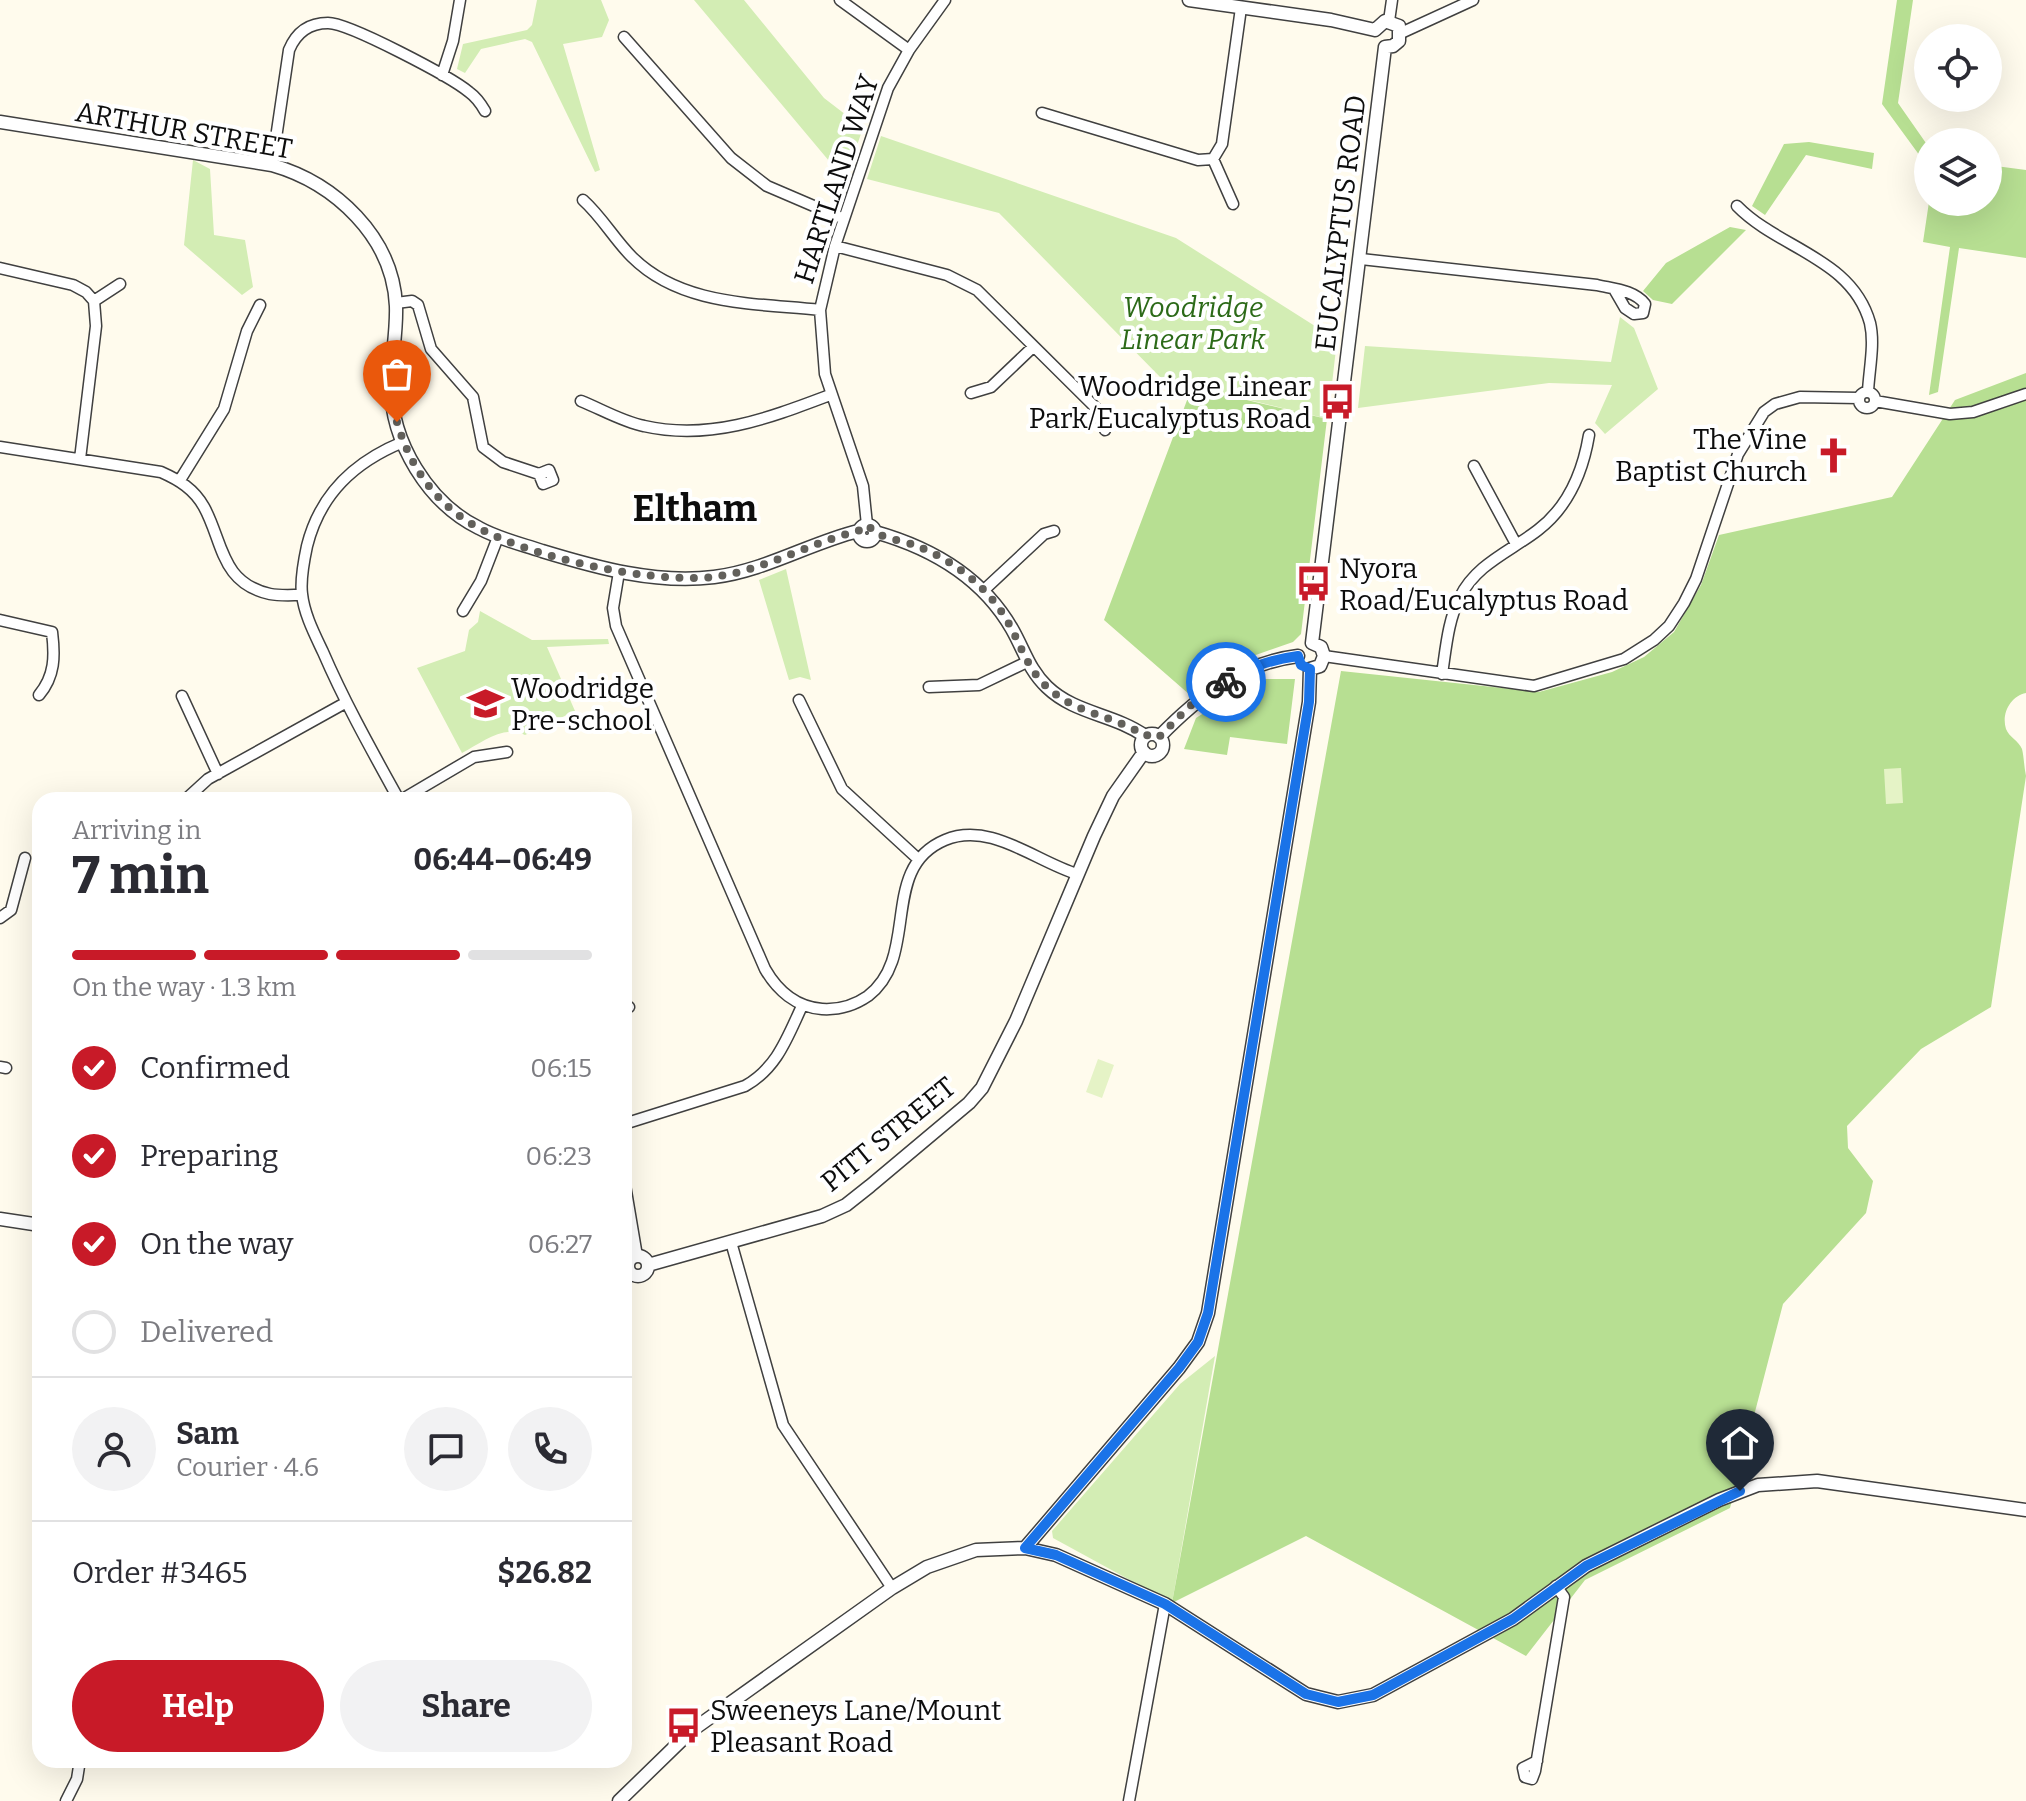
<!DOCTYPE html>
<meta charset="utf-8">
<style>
body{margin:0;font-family:Bitter,serif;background:#f2f2f3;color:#2b2b33;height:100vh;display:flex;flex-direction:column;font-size:30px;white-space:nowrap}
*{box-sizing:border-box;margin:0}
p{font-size:26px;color:#7c7c81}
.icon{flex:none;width:44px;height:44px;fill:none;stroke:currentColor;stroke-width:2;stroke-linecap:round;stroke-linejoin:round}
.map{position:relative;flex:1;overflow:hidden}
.drawer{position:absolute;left:32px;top:792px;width:600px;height:976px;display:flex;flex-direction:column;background:#fff;border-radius:24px;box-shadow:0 8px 32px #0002}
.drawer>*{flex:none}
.buttons{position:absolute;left:1914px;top:24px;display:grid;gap:16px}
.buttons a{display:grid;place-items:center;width:88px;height:88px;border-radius:50%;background:#fff;box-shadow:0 8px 32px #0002;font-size:40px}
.pin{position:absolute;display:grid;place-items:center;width:68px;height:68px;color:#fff;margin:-82px -34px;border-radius:50% 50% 50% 0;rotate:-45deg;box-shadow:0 0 8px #0007}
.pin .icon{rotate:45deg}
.courier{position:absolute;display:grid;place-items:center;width:80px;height:80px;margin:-40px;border:6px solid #1a73e8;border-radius:50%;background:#fff;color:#222;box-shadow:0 2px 10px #0007}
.summary em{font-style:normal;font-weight:700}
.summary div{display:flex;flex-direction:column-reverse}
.summary{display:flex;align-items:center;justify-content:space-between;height:136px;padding:0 40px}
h1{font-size:52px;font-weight:700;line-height:60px}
.bar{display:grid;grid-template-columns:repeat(4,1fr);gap:12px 8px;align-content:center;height:96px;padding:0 40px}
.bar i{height:10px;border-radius:6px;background:#e1e1e2}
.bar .active{background:#c81a28}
.bar p{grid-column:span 4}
.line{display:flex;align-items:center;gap:20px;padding:0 40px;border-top:2px solid #e1e1e2}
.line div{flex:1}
.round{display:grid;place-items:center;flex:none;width:84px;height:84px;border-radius:42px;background:#f2f2f3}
ol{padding:0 40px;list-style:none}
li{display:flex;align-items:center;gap:24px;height:88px}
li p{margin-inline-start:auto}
li .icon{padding:8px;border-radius:50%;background:#c81a28;color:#fff;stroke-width:4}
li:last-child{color:#7c7c81}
li i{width:44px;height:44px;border:4px solid #e1e1e2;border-radius:50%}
.cta{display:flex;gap:16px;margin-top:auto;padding:16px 40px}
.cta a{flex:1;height:92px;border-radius:48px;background:#c81a28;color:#fff;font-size:32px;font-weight:700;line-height:92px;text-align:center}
.cta a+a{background:#f2f2f3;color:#2b2b33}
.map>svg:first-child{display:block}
.green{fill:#d3edb4}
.forest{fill:#b7df92}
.pitch{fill:#e5f3c6}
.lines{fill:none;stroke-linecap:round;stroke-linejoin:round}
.minor-casing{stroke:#404040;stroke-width:13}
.tertiary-casing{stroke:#404040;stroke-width:15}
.minor{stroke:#fff;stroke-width:10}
.tertiary{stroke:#fff;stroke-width:12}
.done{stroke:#62605b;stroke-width:8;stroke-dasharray:0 14.4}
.route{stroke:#1a73e8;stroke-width:10}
.labels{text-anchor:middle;stroke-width:8;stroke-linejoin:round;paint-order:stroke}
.street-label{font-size:28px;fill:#0d0d0d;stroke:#fff}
.park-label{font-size:28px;font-style:italic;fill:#2c6a18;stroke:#fff}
.poi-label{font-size:28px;fill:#0d0d0d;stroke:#fff;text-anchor:start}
.district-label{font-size:36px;font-weight:bold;fill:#0d0d0d;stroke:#fff}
</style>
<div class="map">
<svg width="2026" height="1801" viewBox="0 0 2026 1801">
<rect width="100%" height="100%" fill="#fffbed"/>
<!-- green -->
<path class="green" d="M537,0H601L609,20L602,37L563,44L600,170L595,172L532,42L525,39L481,49L465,73L457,69L463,44L527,30L532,25Z
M694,0H744L824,98L863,128L845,180Z
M881,136L1176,238L1337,340L1328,419L1162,379L999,213L867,179Z
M193,160L210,169L214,235L245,240L253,287L242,295L184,245Z
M1620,317L1634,328L1658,389L1605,434L1595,423L1612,385L1549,383L1358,408L1365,346L1611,362Z
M786,569L811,680L800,677L789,680L759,580Z
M480,611L532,640L608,639L609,644L547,647L575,711L525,735C504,724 481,743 462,753L417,668L465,651L469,630L478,622Z
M1215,1356L1172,1603L1053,1538L1052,1531L1180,1384Z"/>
<!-- forest -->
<path class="forest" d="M1897,0H1913L1898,103L1928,146V167L1882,104Z
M1809,142L1874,153L1872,169L1806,155L1765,215L1752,206L1784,144Z
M1988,165L2026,170V258L1959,248L1938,392L1929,395L1950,247L1923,242L1929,202H1988Z
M1730,227L1746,230L1672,304L1653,300L1643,291L1666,263Z
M2026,373V693C2011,696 2001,713 2006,729C2009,737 2019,741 2022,749C2024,757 2024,767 2026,776L1991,1007L1921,1049L1847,1126L1848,1148L1873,1181L1866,1213L1783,1304L1730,1508L1585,1580L1526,1656L1306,1536L1172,1603L1341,671L1539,692L1612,672L1644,657L1674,632L1701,585L1719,535L1892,497L1955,400Z
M1192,387L1327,419L1301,634L1293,642L1250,657L1190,695L1104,620Z
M1257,679H1295L1287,744L1230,737L1227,755L1184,749L1196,718Z"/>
<!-- pitch -->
<path class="pitch" d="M1901,768L1903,803L1886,804L1884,769Z
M1098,1059L1114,1065L1102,1098L1086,1092Z"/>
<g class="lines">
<defs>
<path id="minor" d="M840,0L909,50
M1389,21L1392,0
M1401,33L1473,0
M624,37L731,158L767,186L844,219
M442,75L453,41L460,0
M1042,113L1198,160L1213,159L1222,144L1241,8
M1213,159L1233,204
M272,165L289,50C296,33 309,23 328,23C349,23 451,77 469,92C476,97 481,104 485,111
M583,200C602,217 614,239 632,257C681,306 755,303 820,310
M1737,206C1779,249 1852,258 1870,323C1875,344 1869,370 1868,392
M835,246L947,275L977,290L1097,409L1105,430
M1361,259L1597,285C1614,289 1634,290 1645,304L1643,313L1634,314L1625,308L1614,289
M0,268L73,285L86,292L94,301L96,326L80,459
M94,301L120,284
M396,303L412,301L418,305L431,349L473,397L483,447L503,462L539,474L549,470L553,480L543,484L539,474
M1859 400a8 8 0 1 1 16 0a8 8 0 1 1-16 0Z
M971,393L991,387L1033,347
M581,401C601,409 623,422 644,426C710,441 769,418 830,395
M1875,401L1950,414L1973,412L2026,394
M0,447L161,472C179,480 194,489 204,507C223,541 220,583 270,594C280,596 292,595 302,595
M1474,466L1516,544
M180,480L224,409L247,331L260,305
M867,525L863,486L825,374L820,310L835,246L888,88L909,50L945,0
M619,572L613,608L616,626L765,969C777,990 796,1007 822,1009C838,1010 855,1005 868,996C921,956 878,868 945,840C990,821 1035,861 1077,874
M984,590L1044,534L1054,531
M463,611L481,581L498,537
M0,620L52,632C55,656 55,676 39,695
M1324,656L1534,686L1624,659L1654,640L1669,626L1684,603L1696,579L1738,454L1764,412L1775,404L1800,397L1859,398
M1442,674C1446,648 1448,620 1460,597C1476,564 1511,551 1538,530C1568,507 1583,471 1589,435
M929,687L979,685L1027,662
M182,696L218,774
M799,700L842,789L917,858
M185,800L208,779L345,703
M399,800C372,751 345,703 323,652C315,635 304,614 302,594C300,579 304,560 307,546C320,494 354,462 403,442
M401,800L474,757L507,752
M0,918L11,910L25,858
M624,1010L629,1007
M0,1067L6,1068
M624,1124L745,1086C777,1068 787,1038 802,1006
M624,1179L637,1256
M731,1242L783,1425L892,1588
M1537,1761L1523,1768L1525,1777L1532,1779L1535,1771L1564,1597L1556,1586
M66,1801L77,1779L80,1760
M1129,1801L1165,1604"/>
<path id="tertiary" d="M1189,0L1331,20L1375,30
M1375,30L1385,21L1399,26V41L1393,46L1385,47
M0,122L272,165C335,183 393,237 396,306C397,333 391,359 391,385C391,442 428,503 479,528C499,539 521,544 542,551C598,568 655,584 714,577C764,571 810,543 858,531
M859 533a8 8 0 1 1 16 0a8 8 0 1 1-16 0Z
M875,532C932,548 982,577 1012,629C1024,650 1029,670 1047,687C1075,714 1114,714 1145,736
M1312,643L1385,47
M1310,669L1320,666L1324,656L1321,647L1312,643
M1141 745a11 11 0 1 1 22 0a11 11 0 1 1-22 0Z
M1159,737C1199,696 1241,663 1298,656
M0,1219L40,1225
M628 1266a10 10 0 1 1 20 0a10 10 0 1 1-20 0Z
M648,1265L822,1216L846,1205L870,1186L969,1103L982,1088L1016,1021L1094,836L1113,796L1144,752
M1025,1548L1179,1368L1198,1342L1208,1313L1309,702L1310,669
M619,1801L691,1731L892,1588L927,1567L976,1550L1025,1548L1056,1555L1165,1604L1306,1694L1338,1702L1373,1695L1513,1619L1586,1566L1719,1500L1758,1485L1817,1481L2026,1510"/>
</defs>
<!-- minor casing -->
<use href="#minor" class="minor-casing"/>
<!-- tertiary casing -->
<use href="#tertiary" class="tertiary-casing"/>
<!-- minor -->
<use href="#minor" class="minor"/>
<!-- tertiary -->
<use href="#tertiary" class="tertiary"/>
</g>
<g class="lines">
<!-- done -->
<path class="done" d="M397,422C408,460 428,493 461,517C513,555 648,584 713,577C763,571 809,543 858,531L867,525C870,527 872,530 875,532C885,539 905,541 917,546C949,558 984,584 1003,614C1019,638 1025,667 1047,687C1075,714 1114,715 1145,736L1152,734L1159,737L1190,706L1226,682"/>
<!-- route -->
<path class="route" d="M1226,682C1250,667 1269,660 1298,656L1301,665L1310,669L1309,702L1208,1313L1198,1342L1179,1368L1025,1548L1056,1555L1165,1604L1306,1694L1338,1702L1373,1695L1513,1619L1586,1566L1740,1491"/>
</g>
<!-- icons -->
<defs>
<symbol id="bus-bare" viewBox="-9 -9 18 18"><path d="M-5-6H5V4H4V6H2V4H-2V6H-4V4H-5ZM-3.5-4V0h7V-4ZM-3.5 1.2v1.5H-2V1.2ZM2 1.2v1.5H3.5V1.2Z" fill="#c81a28" stroke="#fff" stroke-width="2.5" paint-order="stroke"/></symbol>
<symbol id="church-bare" viewBox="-9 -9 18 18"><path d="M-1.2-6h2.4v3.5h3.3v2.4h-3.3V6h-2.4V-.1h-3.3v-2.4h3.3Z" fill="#c81a28" stroke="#fff" stroke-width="2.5" paint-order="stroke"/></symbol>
<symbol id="school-bare" viewBox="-9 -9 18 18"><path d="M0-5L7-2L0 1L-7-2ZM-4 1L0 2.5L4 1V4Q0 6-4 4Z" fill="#c81a28" stroke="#fff" stroke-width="2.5" paint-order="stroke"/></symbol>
</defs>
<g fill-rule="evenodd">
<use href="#bus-bare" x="1312" y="376" width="51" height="51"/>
<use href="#church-bare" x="1808" y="430" width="51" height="51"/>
<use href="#bus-bare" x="1288" y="558" width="51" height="51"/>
<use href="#school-bare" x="460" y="678" width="51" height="51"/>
<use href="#bus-bare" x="658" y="1700" width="51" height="51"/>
</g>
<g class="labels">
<!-- street labels -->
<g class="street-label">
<text transform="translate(184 130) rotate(10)" y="10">ARTHUR STREET</text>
<text transform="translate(836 179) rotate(-72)" y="10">HARTLAND WAY</text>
<text transform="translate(1340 223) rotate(-83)" y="10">EUCALYPTUS ROAD</text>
<text transform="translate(888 1134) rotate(-39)" y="10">PITT STREET</text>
</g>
<!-- park labels -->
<g class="park-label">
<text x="1193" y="317">Woodridge<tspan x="1193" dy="32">Linear Park</tspan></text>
</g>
<!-- poi labels -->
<g class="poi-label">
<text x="1311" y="396" text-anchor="end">Woodridge Linear<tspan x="1311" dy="32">Park/Eucalyptus Road</tspan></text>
<text x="1807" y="449" text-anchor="end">The Vine<tspan x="1807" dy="32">Baptist Church</tspan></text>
<text x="1339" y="578">Nyora<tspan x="1339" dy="32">Road/Eucalyptus Road</tspan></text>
<text x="511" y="698">Woodridge<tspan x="511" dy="32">Pre-school</tspan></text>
<text x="710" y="1720">Sweeneys Lane/Mount<tspan x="710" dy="32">Pleasant Road</tspan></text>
</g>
<!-- district labels -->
<g class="district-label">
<text x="695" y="521">Eltham</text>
</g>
</g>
</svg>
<div class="buttons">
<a><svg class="icon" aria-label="locate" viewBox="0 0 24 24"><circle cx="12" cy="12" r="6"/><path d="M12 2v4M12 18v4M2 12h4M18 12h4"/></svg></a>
<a><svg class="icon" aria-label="layers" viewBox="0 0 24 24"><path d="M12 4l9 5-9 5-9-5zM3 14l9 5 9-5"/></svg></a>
</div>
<div class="pin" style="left:397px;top:422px;background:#ea580c"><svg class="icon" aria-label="bag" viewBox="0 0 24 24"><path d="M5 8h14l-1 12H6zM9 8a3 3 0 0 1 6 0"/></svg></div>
<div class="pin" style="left:1740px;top:1491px;background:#1f2937"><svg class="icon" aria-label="home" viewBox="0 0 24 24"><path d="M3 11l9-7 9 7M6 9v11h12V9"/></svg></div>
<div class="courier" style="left:1226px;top:682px"><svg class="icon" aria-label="bike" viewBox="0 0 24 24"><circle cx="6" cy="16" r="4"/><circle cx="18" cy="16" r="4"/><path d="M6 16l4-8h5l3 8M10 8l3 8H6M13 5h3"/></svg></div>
<section class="drawer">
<div class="summary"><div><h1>7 min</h1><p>Arriving in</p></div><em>06:44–06:49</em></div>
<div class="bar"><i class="active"></i><i class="active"></i><i class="active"></i><i></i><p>On the way · 1.3 km</p></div>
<ol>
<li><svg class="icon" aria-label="check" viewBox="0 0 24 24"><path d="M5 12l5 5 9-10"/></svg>Confirmed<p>06:15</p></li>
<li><svg class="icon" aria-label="check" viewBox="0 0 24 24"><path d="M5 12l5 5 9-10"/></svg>Preparing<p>06:23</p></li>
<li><svg class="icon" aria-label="check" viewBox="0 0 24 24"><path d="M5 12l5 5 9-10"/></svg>On the way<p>06:27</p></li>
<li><i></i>Delivered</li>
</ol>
<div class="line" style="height:144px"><a class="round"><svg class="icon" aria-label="person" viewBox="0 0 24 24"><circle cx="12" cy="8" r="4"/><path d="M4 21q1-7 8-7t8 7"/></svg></a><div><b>Sam</b><p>Courier · 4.6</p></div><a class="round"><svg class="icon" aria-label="chat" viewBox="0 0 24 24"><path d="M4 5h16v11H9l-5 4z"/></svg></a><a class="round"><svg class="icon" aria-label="phone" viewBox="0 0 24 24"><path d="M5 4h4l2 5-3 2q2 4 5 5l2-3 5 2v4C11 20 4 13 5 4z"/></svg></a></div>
<div class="line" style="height:104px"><div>Order #3465</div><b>$26.82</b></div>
<div class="cta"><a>Help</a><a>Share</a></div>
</section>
</div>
